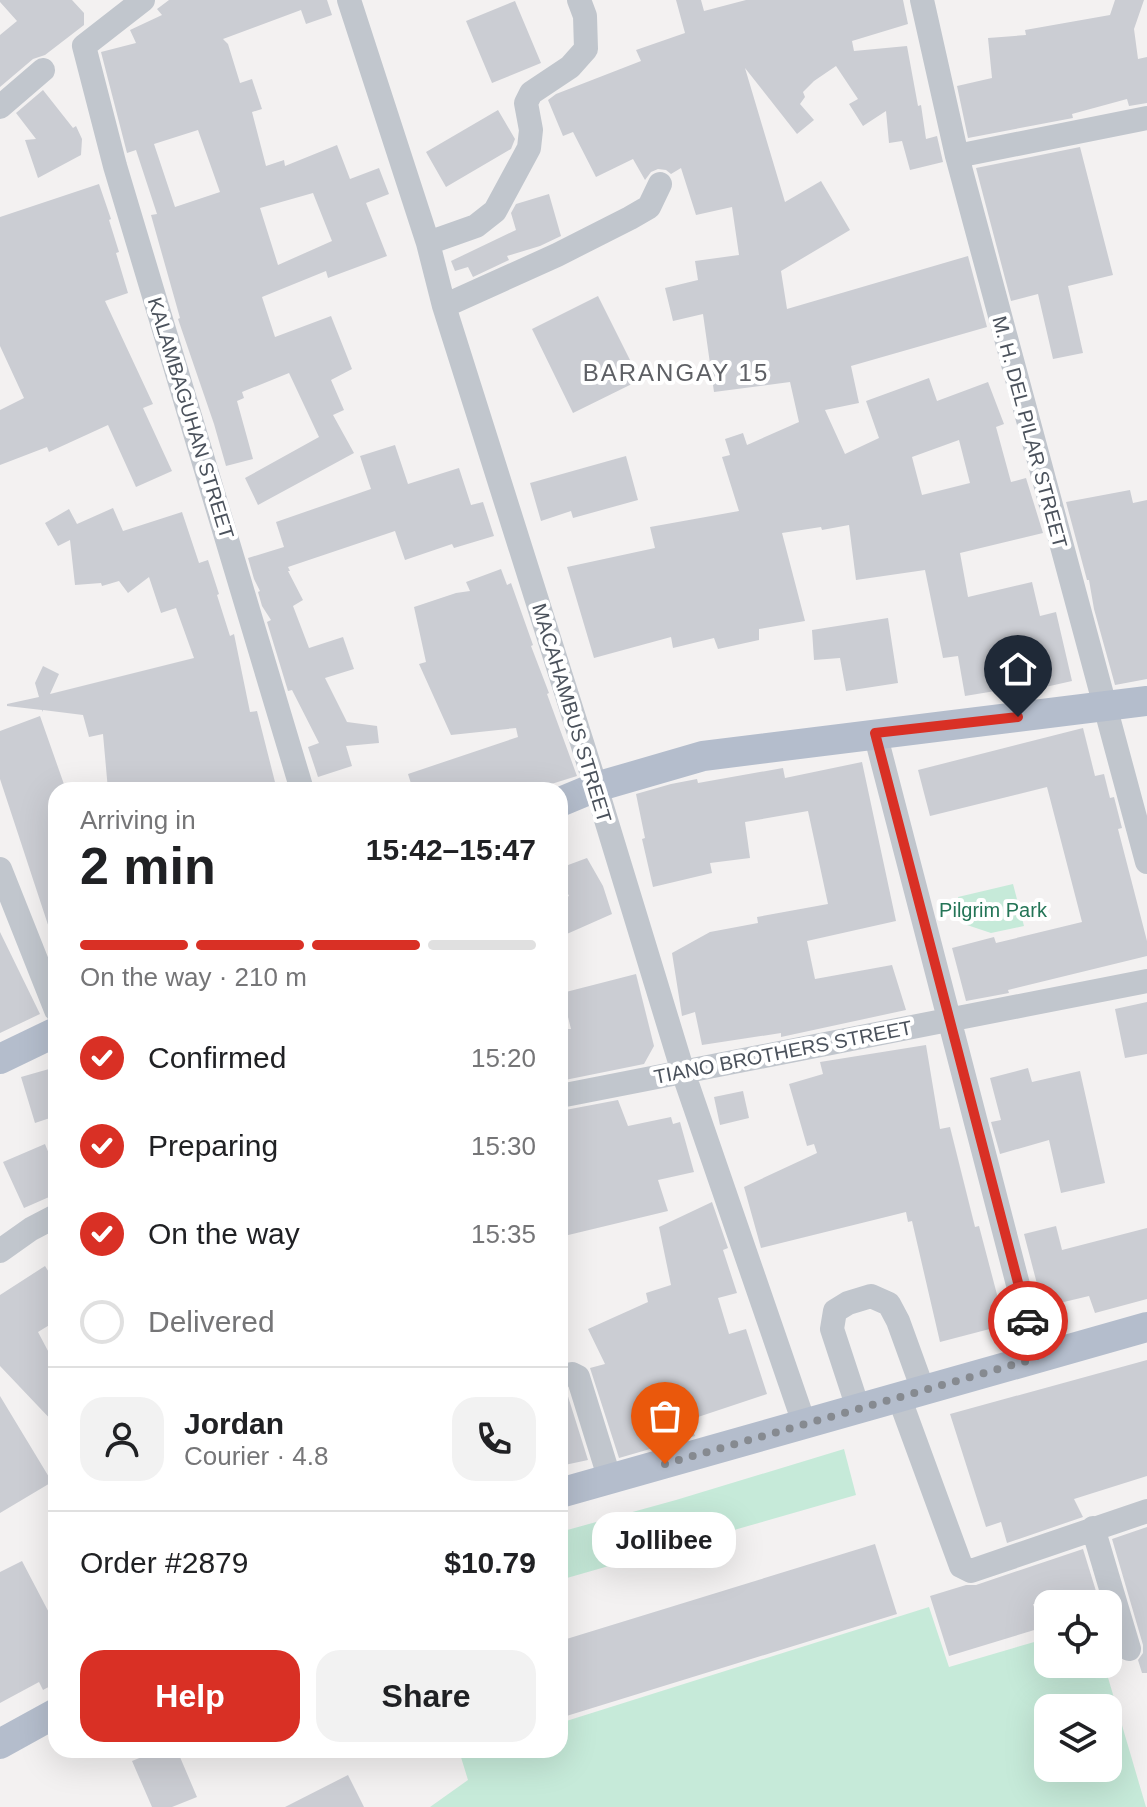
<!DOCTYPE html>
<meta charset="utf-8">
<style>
body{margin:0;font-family:Helvetica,sans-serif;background:#f2f2f2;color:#202124;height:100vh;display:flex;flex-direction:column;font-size:30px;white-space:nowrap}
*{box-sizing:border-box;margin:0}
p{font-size:26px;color:#757577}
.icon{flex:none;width:44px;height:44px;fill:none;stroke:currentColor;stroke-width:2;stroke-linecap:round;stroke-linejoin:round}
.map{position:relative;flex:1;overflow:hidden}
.drawer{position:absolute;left:48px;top:782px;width:520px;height:976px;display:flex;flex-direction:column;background:#fff;border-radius:24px;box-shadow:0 8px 32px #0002}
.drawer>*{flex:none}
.fabs{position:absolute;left:1034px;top:1590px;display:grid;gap:16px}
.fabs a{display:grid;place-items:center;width:88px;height:88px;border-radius:16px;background:#fff;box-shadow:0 8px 32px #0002;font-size:40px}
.pin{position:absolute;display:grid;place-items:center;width:68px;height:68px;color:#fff;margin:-82px -34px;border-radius:50% 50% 50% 0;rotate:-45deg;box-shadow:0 0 8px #0007}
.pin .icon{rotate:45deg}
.courier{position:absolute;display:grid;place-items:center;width:80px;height:80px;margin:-40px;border:6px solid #d93025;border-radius:50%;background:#fff;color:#222;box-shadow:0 2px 10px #0007}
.bubble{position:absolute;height:56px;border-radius:24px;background:#fff;box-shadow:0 8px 32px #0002;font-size:26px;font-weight:800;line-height:56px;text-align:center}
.summary em{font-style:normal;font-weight:800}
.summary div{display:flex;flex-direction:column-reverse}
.summary{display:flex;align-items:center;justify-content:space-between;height:136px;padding:0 32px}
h1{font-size:52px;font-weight:800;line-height:60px}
.bar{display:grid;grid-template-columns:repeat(4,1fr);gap:12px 8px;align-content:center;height:96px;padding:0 32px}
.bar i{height:10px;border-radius:6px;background:#e0e0e0}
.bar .active{background:#d93025}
.bar p{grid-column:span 4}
.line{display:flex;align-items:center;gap:20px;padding:0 32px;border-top:2px solid #e0e0e0}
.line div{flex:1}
.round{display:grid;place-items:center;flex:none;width:84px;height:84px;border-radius:24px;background:#f2f2f2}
ol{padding:0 32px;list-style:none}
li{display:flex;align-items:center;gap:24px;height:88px}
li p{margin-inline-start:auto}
li .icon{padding:8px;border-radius:50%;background:#d93025;color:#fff;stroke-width:4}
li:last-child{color:#757577}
li i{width:44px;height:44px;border:4px solid #e0e0e0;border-radius:50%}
.button{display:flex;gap:16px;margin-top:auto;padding:16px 32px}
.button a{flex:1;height:92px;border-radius:24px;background:#d93025;color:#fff;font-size:32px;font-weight:800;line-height:92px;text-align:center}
.button a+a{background:#f2f2f2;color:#202124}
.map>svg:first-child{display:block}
.green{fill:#c6ead9;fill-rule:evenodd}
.building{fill:#cbcdd3;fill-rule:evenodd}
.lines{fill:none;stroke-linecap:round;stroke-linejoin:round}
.minor{stroke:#c1c6cd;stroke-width:24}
.major{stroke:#b4bdcc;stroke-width:30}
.done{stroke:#868a90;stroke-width:8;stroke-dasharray:0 14.4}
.route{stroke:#d93025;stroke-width:10}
.labels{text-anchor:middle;stroke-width:8;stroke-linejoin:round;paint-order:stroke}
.street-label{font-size:20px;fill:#4b525c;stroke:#fff}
.park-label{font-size:20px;fill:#247557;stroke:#fff}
.quarter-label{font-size:24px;letter-spacing:2px;fill:#5e6065;stroke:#fff}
</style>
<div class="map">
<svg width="1147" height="1807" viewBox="0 0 1147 1807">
<rect width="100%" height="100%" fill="#f3f1f1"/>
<!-- green -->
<path class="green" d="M1013,884L1024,926L991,933L961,923L958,897Z
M844,1449L856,1495L560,1580V1532L676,1500Z
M929,1607L949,1667L1048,1638V1664H1104L1146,1807H430L468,1780L460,1754L473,1750H560V1723ZM1048,1708H1108V1768H1048Z"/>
<!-- building -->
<path class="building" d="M0,0H72L84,13V25L45,55L33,59L0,87V35L17,21L0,2Z
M169,0H327L332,15L306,24L301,10L223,39L228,44L240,83L252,79L262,109L252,112L266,166L284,160L285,166L337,145L350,179L379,168L389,194L366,203L387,256L328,278L326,271L262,297L275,337L331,316L352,369L331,380L344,410L333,415L354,453L258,505L245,478L319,437L289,373L242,392L244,398L237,401L253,459L226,466L214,424L178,319L180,318L151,215L157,214L136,150L127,153L101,52L136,43L130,30L162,15L157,9ZM198,130L220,192L175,207L154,144ZM313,193L332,241L278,265L260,208Z
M676,0H701L704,11L746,0H903L908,24L852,41L854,51L907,46L918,106L921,105L926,139L937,136L943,162L910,170L902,141L889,143L886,111L863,126L849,104L858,99L836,66L814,81L803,92L805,97L800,104L814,120L797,134L745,68L785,202L821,181L850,230L781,271L787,309L968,256L987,327L851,366L859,403L825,410L845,454L879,438L866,401L929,378L937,401L988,382L1004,424L996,427L1011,482L1026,478L1043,533L960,553L968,597L1032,582L1040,616L1056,612L1072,681L1032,690L1031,685L965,696L958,656L943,658L925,570L856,580L849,525L822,530L821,527L782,533L805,621L759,629V640L718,649L714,638L673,648L671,637L594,658L567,567L655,548L650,527L739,511L722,457L730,455L725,439L743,433L747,445L799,422L790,382L714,392L703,314L673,321L665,288L698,280L695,261L739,255L732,207L696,215L681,168L671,174L666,170L658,169L651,172L645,180L633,159L596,177L573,132L563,136L548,100L556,94L641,61L636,50L685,33ZM959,440L970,483L922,495L912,457Z
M1115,0H1144L1134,29L1138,59L1147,57V103L1129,106L1127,99L1072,114L1073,118L968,138L957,86L992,78L988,38L1026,35L1025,30L1110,15Z
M515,1L541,63L492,83L466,21Z
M43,90L73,128L76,126L82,139L81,155L38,178L25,140L36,139L16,113Z
M498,110L515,139L511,149L446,187L426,152Z
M1080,147L1113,275L1068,286L1083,353L1053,359L1038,294L1011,301L976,168Z
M99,184L111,219L109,220L119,252L116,253L128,293L105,301L153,404L143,408L172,471L136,487L108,425L49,452L47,447L0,465V410L24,398L0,346V217Z
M549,194L561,236L540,246L507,256L509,260L473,277L468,267L455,271L451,261L516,230L511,213L516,204Z
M598,296L640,380L573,413L532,329Z
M395,445L408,484L459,468L471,505L483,502L494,536L454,548L452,544L405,560L395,531L288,567L290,571H288L303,600L293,606L309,648L343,637L354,669L325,678L347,722L377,726L379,743L346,746L352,766L318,777L308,747L319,743L292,690L288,691L267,622L271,620L262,606L258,592L260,591L254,579L248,558L284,547L276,522L371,489L360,456Z
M626,456L638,500L573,518L571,511L541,521L530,483Z
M1130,490L1133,503L1147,500V679L1115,685L1094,609L1089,580H1087L1066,502Z
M113,508L123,531L182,512L199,563L208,560L219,594L217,595L230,636L234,634L250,712L257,711L277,790H108L103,734L89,737L83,715L43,710L42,712V710L7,706V704L39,697L35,683L43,666L59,674L50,694L194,658L176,608L161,613L149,577L128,593L119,581L102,586L101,583L75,585L70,540L58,546L45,523L69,509L77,524Z
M501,569L507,585L511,583L533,645L531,646L549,693L547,694L577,776L532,790H413L408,774L518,737L516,728L451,735L419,664L426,662L414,607L456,593L470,591L466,582Z
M888,618L898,683L846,691L840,658L814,660L812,630Z
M40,716L66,790H56V936L52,937L0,779V731Z
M1083,728L1095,776L1104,774L1110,798L1114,797L1122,828L1118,829L1147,941V956L1008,990L1009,993L966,1001L952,948L994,937L996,943L1082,922L1047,787L930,816L918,770Z
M862,762L896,921L807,941L815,979L892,965L906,1010L781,1037V1033L702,1045L695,1012L682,1016L672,953L710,932L758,923L757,917L828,904L808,811L745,822L750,858L710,863L712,873L653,887L642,839L645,838L636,794L671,784L697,779L698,783L783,768L785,778Z
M587,858L603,886L612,914L560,937V900L569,896L560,878V868Z
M0,932L40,1014L0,1033Z
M636,974L654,1046L644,1064L560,1081V1029H571L562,993Z
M1147,1002V1054L1125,1058L1115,1009Z
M926,1045L940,1129L950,1127L975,1227L979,1226L1005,1325L940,1342L912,1221L908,1222L906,1212L761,1248L744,1187L817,1153L814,1144L807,1146L789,1084L823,1074L820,1062Z
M56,1067V1116L35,1123L21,1077Z
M1028,1068L1032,1082L1080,1071L1105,1183L1061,1193L1049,1140L1000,1154L991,1122L1001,1120L990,1078Z
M743,1091L749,1118L720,1125L714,1097Z
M618,1100L628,1126L671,1117L673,1124L680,1122L694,1172L658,1180L668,1211L560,1237V1111Z
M45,1144L56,1171V1194L24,1208L3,1162Z
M712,1202L728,1248L723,1250L737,1293L718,1298L729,1334L746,1329L767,1394L689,1420L695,1436L619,1458L590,1368L605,1364L588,1329L648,1302L646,1293L671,1285L659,1227Z
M1056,1226L1062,1250L1147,1228V1299L1095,1313L1089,1296L1043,1307L1024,1234Z
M45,1266L56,1283V1321L38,1332L56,1366V1425L0,1366V1295Z
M1147,1360V1476L1074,1499L1083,1517L1007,1543L1001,1522L986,1527L950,1414Z
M566,1390L588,1460L560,1466V1391Z
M0,1396L52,1482L0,1513Z
M1147,1527V1673H1142L1138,1660L1143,1653V1645L1112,1539Z
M875,1544L897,1614L560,1718V1641Z
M1083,1549L1100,1604H1033L1041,1628L949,1656L930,1596L966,1585H976Z
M22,1561L56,1626V1683L43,1690L39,1682L0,1703V1572Z
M159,1750H177L197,1797L172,1807H152L132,1761Z
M348,1775L364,1807H285Z"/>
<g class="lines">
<!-- minor -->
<path class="minor" d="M143,0L84,46L115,166L302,790
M349,0L428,243L444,306L596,787L683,1072L804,1423
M922,0L957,156L1147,862
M0,107L43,70
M957,156L1147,118
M428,243L476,226L495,211L529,148L531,130L526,103L531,93L570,67L586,49L585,16L579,0
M444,306L557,255L630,218L649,207L660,184
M875,733L1037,1358
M0,869L56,1010
M560,1096L1147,981
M0,1251L31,1229L56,1216
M560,1376L572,1374L578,1377L610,1480
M899,1397L961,1566L971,1571L1147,1511
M858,1408L832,1329L835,1311L848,1303L871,1296L889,1304L898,1321L923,1390
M1093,1528L1129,1649"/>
<!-- major -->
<path class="major" d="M560,802L596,787L703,756L1147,701
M0,1059L56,1032
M560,1493L1147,1327
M0,1744L56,1713"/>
</g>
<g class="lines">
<!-- done -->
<path class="done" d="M665,1464L1037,1358L1028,1321"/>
<!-- route -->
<path class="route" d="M1018,717L875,733L1028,1321"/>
</g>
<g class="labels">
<!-- street labels -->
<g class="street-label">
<text transform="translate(191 418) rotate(73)" y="7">KALAMBAGUHAN STREET</text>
<text transform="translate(1030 432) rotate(75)" y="7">M. H. DEL PILAR STREET</text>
<text transform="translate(572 713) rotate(73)" y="7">MACAHAMBUS STREET</text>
<text transform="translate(783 1052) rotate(-11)" y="7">TIANO BROTHERS STREET</text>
</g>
<!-- park labels -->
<g class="park-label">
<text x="993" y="917">Pilgrim Park</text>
</g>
<!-- quarter labels -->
<g class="quarter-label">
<text x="676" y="381">BARANGAY 15</text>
</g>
</g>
</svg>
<div class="fabs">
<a><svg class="icon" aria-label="locate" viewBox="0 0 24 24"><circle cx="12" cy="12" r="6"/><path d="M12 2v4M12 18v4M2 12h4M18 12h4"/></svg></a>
<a><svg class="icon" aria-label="layers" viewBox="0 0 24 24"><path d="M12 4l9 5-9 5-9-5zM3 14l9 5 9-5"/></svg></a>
</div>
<div class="pin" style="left:665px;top:1464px;background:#ea580c"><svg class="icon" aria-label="bag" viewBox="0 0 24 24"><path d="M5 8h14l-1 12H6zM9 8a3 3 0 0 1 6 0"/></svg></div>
<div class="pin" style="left:1018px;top:717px;background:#1f2937"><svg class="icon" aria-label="home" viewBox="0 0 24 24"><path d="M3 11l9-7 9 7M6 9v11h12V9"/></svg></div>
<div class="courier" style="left:1028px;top:1321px"><svg class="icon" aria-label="car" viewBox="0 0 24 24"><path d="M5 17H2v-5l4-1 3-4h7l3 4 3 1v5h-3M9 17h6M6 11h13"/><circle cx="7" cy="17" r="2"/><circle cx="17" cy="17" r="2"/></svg></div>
<div class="bubble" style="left:592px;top:1512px;width:144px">Jollibee</div>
<section class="drawer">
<div class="summary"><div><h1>2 min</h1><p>Arriving in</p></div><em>15:42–15:47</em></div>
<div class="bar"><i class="active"></i><i class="active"></i><i class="active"></i><i></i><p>On the way · 210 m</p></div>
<ol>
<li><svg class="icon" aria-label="check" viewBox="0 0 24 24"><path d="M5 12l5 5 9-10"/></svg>Confirmed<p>15:20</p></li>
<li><svg class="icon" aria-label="check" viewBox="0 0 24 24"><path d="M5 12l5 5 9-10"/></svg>Preparing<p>15:30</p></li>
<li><svg class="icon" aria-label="check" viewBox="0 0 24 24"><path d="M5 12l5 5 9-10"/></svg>On the way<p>15:35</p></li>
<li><i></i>Delivered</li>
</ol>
<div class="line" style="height:144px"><a class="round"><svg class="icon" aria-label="person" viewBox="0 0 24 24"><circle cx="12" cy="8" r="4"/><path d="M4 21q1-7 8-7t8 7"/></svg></a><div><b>Jordan</b><p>Courier · 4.8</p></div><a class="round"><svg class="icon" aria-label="phone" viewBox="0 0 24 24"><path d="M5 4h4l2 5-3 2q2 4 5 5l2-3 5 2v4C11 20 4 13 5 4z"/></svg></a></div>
<div class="line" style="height:104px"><div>Order #2879</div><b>$10.79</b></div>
<div class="button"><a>Help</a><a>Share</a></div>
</section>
</div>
